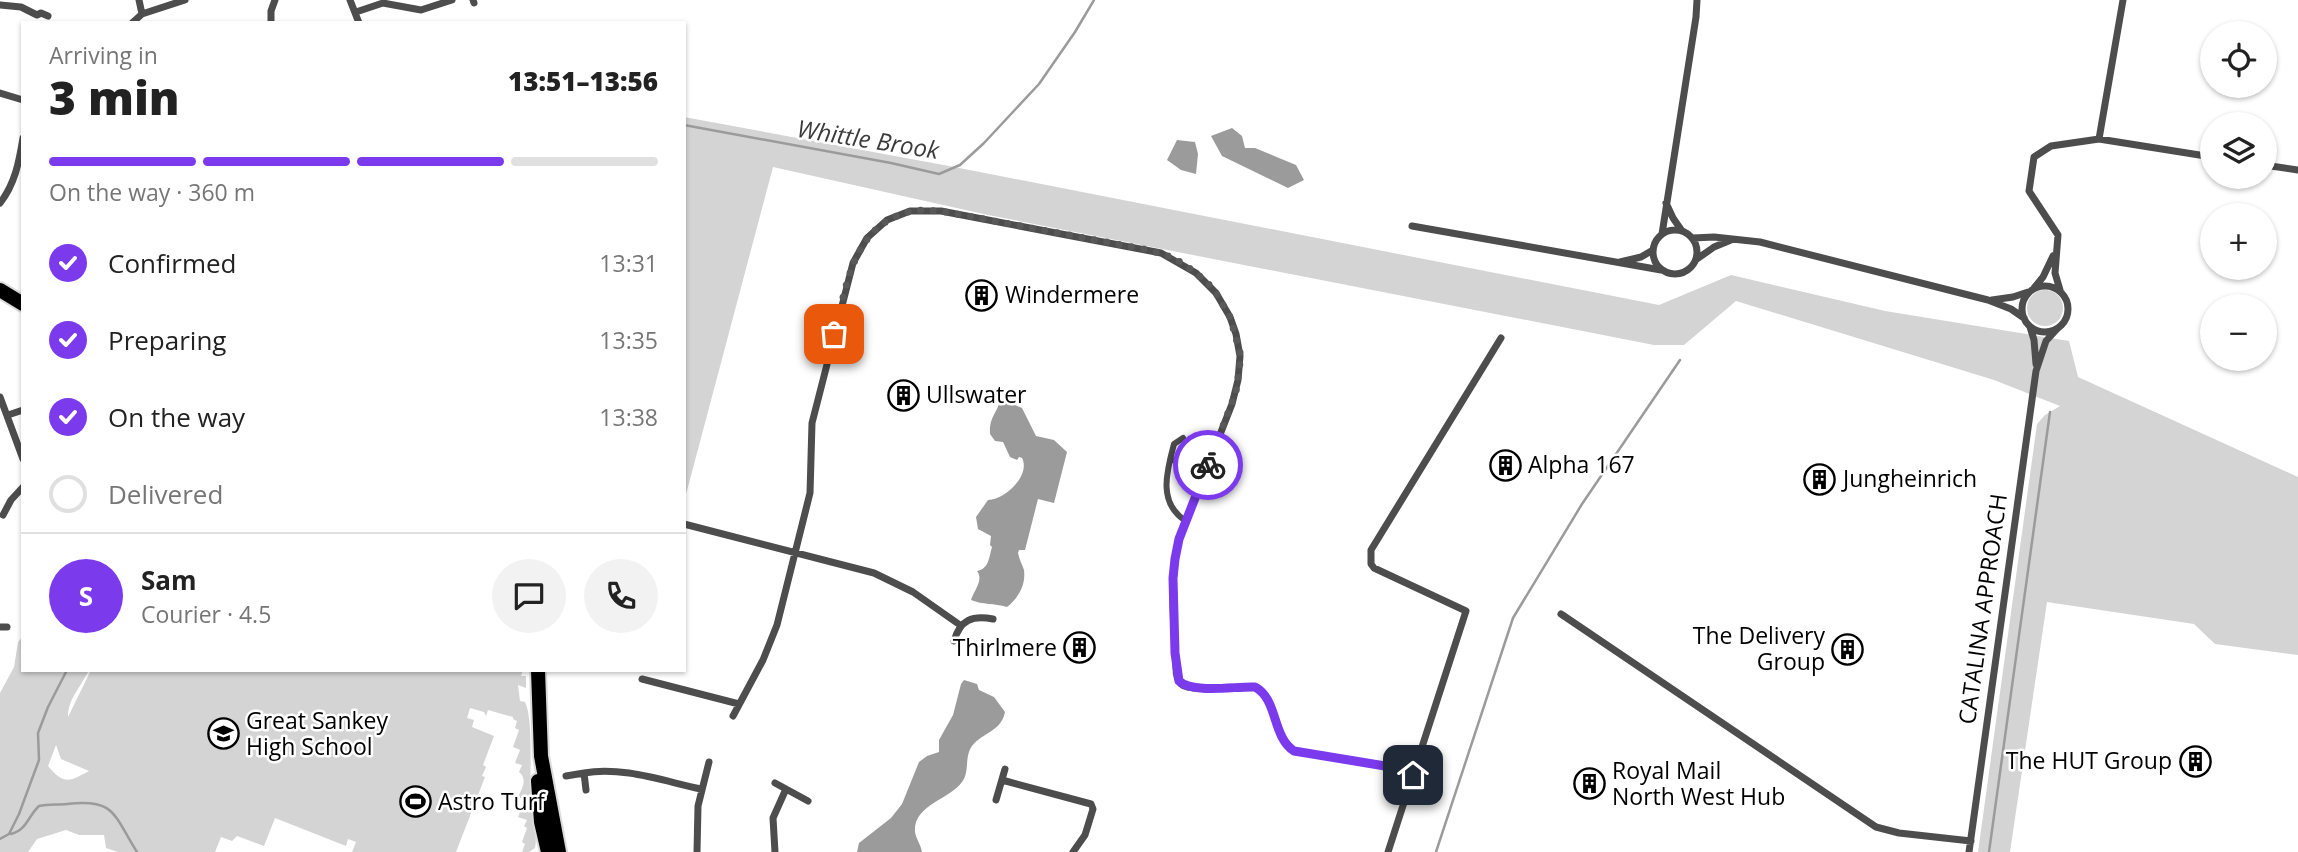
<!DOCTYPE html>
<meta charset="utf-8">
<style>
body{margin:0;font-family:"Open Sans",sans-serif;background:#f2f2f2;color:#222;height:100vh;display:flex;flex-direction:column;font-size:26px;white-space:nowrap}
*{box-sizing:border-box;margin:0}
p{font-size:23px;color:#767676}
.icon{flex:none;width:38px;height:38px;fill:none;stroke:currentColor;stroke-width:2;stroke-linecap:round;stroke-linejoin:round}
.map{position:relative;flex:1;overflow:hidden}
.sheet{position:absolute;left:21px;top:21px;width:665px;height:651px;display:flex;flex-direction:column;background:#fff;border-radius:0px;box-shadow:0 2px 5px #0004}
.sheet>*{flex:none}
.controls{position:absolute;left:2200px;top:21px;display:grid;gap:14px}
.controls a{display:grid;place-items:center;width:77px;height:77px;border-radius:50%;background:#fff;box-shadow:0 2px 5px #0004;font-size:35px}
.pin{position:absolute;display:grid;place-items:center;width:60px;height:60px;color:#fff;margin:-30px;border-radius:14px;box-shadow:0 4px 10px #0006}
.courier{position:absolute;display:grid;place-items:center;width:70px;height:70px;margin:-35px;border:5px solid #7c3aed;border-radius:50%;background:#fff;color:#222;box-shadow:0 2px 9px #0007}
.overview em{font-style:normal;font-weight:800}
.overview div{display:flex;flex-direction:column-reverse}
.overview{display:flex;align-items:center;justify-content:space-between;height:119px;padding:0 28px}
h1{font-size:46px;font-weight:800;line-height:52px}
.bar{display:grid;grid-template-columns:repeat(4,1fr);gap:10px 7px;align-content:center;height:84px;padding:0 28px}
.bar i{height:9px;border-radius:5px;background:#e0e0e0}
.bar .selected{background:#7c3aed}
.bar p{grid-column:span 4}
.line{display:flex;align-items:center;gap:18px;padding:0 28px;border-top:2px solid #e0e0e0}
.line div{flex:1}
.round{display:grid;place-items:center;flex:none;width:74px;height:74px;border-radius:37px;background:#f2f2f2}
ol{padding:0 28px;list-style:none}
li{display:flex;align-items:center;gap:21px;height:77px}
li p{margin-inline-start:auto}
li .icon{padding:7px;border-radius:50%;background:#7c3aed;color:#fff;stroke-width:4}
li:last-child{color:#767676}
li i{width:38px;height:38px;border:4px solid #e0e0e0;border-radius:50%}
.map>svg:first-child{display:block}
.green{fill:#d4d4d4;fill-rule:evenodd}
.water{fill:#9b9b9b}
.lines{fill:none;stroke-linecap:round;stroke-linejoin:round}
.stream{stroke:#9b9b9b;stroke-width:2.5}
.primary-casing{stroke:#dbdbdb;stroke-width:18}
.pedestrian{stroke:#4d4d4d;stroke-width:6}
.minor{stroke:#4d4d4d;stroke-width:7}
.primary{stroke:#000;stroke-width:14}
.done{stroke:#595959;stroke-width:7;stroke-dasharray:0 12.6}
.route{stroke:#7c3aed;stroke-width:9}
.labels{text-anchor:middle;stroke-width:5;stroke-linejoin:round;paint-order:stroke}
.poi-label{font-size:23px;fill:#000;stroke:#fff;text-anchor:start}
.street-label{font-size:23px;fill:#000;stroke:#fff}
.water-label{font-size:24px;font-style:italic;fill:#3c3c3c;stroke:#fff}
</style>
<div class="map">
<svg width="2298" height="852" viewBox="0 0 2298 852">
<rect width="100%" height="100%" fill="#fff"/>
<!-- green -->
<path class="green" d="M684,117L949,166L1659,305L1731,275L1885,311L2069,341L2078,377L2298,477V655L2215,644L2194,624L2047,602L2010,852H1978L2037,424L2045,415L2060,406L1994,380L1736,301L1684,345H1654L988,215L773,167L684,502Z
M2027 308a18 18 0 1 1 36 0a18 18 0 1 1-36 0Z
M23,636V670H86L88,672C80,688 68,699 68,717L91,670H523L521,676H526V688L518,685L520,701L525,702C534,720 529,779 531,805C532,819 538,834 535,848L529,852H522L525,844L522,842L527,828L524,826L527,820L518,817L525,800L518,797C522,789 528,779 519,772L522,765L515,763L520,750L513,747L519,730L515,728L517,721L513,719V717L488,710L486,716L484,712L470,708L467,718L474,720L472,727L494,736L483,765L486,767L482,776L485,777L456,852H352L356,842L348,839L346,846L275,818L264,846L237,836L232,841L221,837L215,852H118L106,848L104,835H79L66,830L37,839L28,852H0V693L14,667L18,642ZM56,745L61,759L89,771C69,782 64,785 48,766Z"/>
<!-- water -->
<path class="water" d="M1232,128L1242,136L1245,148H1255L1296,165L1304,180L1288,188L1222,156L1211,136Z
M1177,140L1195,142L1198,154L1196,174L1181,170L1167,160Z
M1000,399L1022,408L1036,436L1054,440L1067,452L1054,503L1038,499L1025,550H1019L1018,553C1019,559 1022,564 1024,570C1026,586 1018,598 1007,607C994,603 983,605 971,600C974,590 984,580 977,571C989,569 989,557 992,547L990,545L991,536L978,529L976,517L988,500C1005,500 1031,475 1022,458L1019,457L1017,460L1010,457L1003,442L995,441L990,434C989,416 998,413 1000,399Z
M964,680L977,684L979,690L994,697L1005,712C1001,732 983,732 972,746C964,757 970,772 962,782C949,800 913,805 915,832C916,839 921,845 922,852H857L859,843L891,818L902,804L919,762L927,756L939,752V740L953,715L961,684Z"/>
<g class="lines">
<!-- stream -->
<path class="stream" d="M684,125L891,163L939,174L960,165L984,143L1039,84L1075,32L1094,0
M11,834C27,830 28,816 39,806C48,804 58,805 67,804C116,798 114,816 137,852
M0,839L9,834L19,814L39,760L38,733L48,707L67,670
M1436,852L1513,618L1582,504L1680,360
M1989,852L2050,412"/>
<defs>
<path id="primary" d="M0,290L23,304
M538,670L541,756L559,852
M538,781L541,822L548,852"/>
</defs>
<!-- primary casing -->
<use href="#primary" class="primary-casing"/>
<!-- pedestrian -->
<path class="pedestrian" d="M1183,438L1174,444C1167,470 1157,503 1186,521
M1170,460L1198,462"/>
<!-- minor -->
<path class="minor" d="M139,0L142,14
M350,0L359,23
M473,0L474,3
M0,5L21,7L37,15L41,13L48,16
M356,12L383,3L421,10L452,0
M132,23L142,14L185,0
M271,23V11L275,0
M0,93L23,100
M2099,139L2123,0
M2264,165L2298,170
M0,203C15,184 19,162 23,138
M1666,203L1673,218L1682,231
M1412,226L1661,270
M1653 252a22 22 0 1 1 44 0a22 22 0 1 1-44 0Z
M1662,234L1696,17L1697,0
M1693,238L1714,237L1760,242L1988,300L2011,309L2024,318
M1697,259L1714,247L1731,240
M1620,262L1641,257L1653,250
M2022 309a23 23 0 1 1 46 0a23 23 0 1 1-46 0Z
M2034,288L2043,277L2053,256
M2060,290L2055,273L2058,235L2029,191L2034,157L2051,146L2099,139L2212,157
M1992,300L2013,297L2028,292
M2030,327L2034,340L2036,364
M0,397L23,459
M8,415L23,410
M3,515L11,500L23,487
M684,524L874,573L913,592L960,625
M1561,614L1876,827L1899,833L1971,841
M0,627H7
M954,641C960,620 972,615 993,619
M642,679L739,704
M733,716L763,660L777,625L810,493L812,423L853,263L867,238L887,220L910,211H941L1161,253L1196,273L1216,293L1230,317L1236,334L1240,356L1238,380L1232,404L1179,539C1169,581 1174,625 1176,668C1176,673 1177,680 1181,684C1190,693 1240,686 1255,687C1278,700 1273,737 1294,751L1385,766L1413,775
M584,773C622,766 663,781 701,789
M566,776L584,773L586,790
M1002,780L1091,804L1093,809L1085,835L1073,852
M775,783L808,801
M996,800L1005,769
M697,852L698,806L709,762
M775,852L773,818L786,789
M1388,852L1466,611L1374,568L1371,564V550L1501,338
M1969,852L2036,371L2046,341L2057,329"/>
<!-- primary -->
<use href="#primary" class="primary"/>
</g>
<g class="lines">
<!-- done -->
<path class="done" d="M834,334C847,286 852,227 908,212C918,209 930,211 941,211L1149,250L1171,257L1184,264L1206,281L1216,293L1230,317L1241,356L1236,392L1208,465"/>
<!-- route -->
<path class="route" d="M1208,465L1179,539L1175,559L1173,578L1175,653L1179,681C1193,694 1236,686 1255,687C1278,699 1272,737 1294,751L1385,766L1413,775"/>
</g>
<!-- icons -->
<defs>
<symbol id="building-ring" viewBox="-11 -11 22 22"><circle r="9.5" fill="#fff" stroke="#000" stroke-width="1.5"/><path d="M-4-6H4V6H1V3H-1V6H-4ZM-2.5-4.3h1.7v1.8h-1.7ZM.8-4.3h1.7v1.8H.8ZM-2.5-1h1.7V.8h-1.7ZM.8-1h1.7V.8H.8Z" fill="#000"/></symbol>
<symbol id="school-ring" viewBox="-11 -11 22 22"><circle r="9.5" fill="#fff" stroke="#000" stroke-width="1.5"/><path d="M0-5L7-2L0 1L-7-2ZM-4 1L0 2.5L4 1V4Q0 6-4 4Z" fill="#000"/></symbol>
<symbol id="stadium-ring" viewBox="-11 -11 22 22"><circle r="9.5" fill="#fff" stroke="#000" stroke-width="1.5"/><path d="M0-5a6.5 5 0 1 0 0 10a6.5 5 0 1 0 0-10ZM-3.5-1.8h7v3.6h-7Z" fill="#000"/></symbol>
</defs>
<g fill-rule="evenodd">
<use href="#building-ring" x="964" y="278" width="35" height="35"/>
<use href="#building-ring" x="886" y="378" width="35" height="35"/>
<use href="#building-ring" x="1488" y="448" width="35" height="35"/>
<use href="#building-ring" x="1802" y="462" width="35" height="35"/>
<use href="#building-ring" x="1062" y="630" width="35" height="35"/>
<use href="#building-ring" x="1830" y="632" width="35" height="35"/>
<use href="#school-ring" x="206" y="716" width="35" height="35"/>
<use href="#building-ring" x="2178" y="744" width="35" height="35"/>
<use href="#building-ring" x="1572" y="766" width="35" height="35"/>
<use href="#stadium-ring" x="398" y="784" width="35" height="35"/>
</g>
<g class="labels">
<!-- poi labels -->
<g class="poi-label">
<text x="1005" y="303">Windermere</text>
<text x="926" y="403">Ullswater</text>
<text x="1528" y="473">Alpha 167</text>
<text x="1843" y="487">Jungheinrich</text>
<text x="1825" y="644" text-anchor="end">The Delivery<tspan x="1825" dy="26">Group</tspan></text>
<text x="1057" y="656" text-anchor="end">Thirlmere</text>
<text x="246" y="729">Great Sankey<tspan x="246" dy="26">High School</tspan></text>
<text x="2172" y="769" text-anchor="end">The HUT Group</text>
<text x="1612" y="779">Royal Mail<tspan x="1612" dy="26">North West Hub</tspan></text>
<text x="438" y="810">Astro Turf</text>
</g>
<!-- street labels -->
<g class="street-label">
<text transform="translate(1983 609) rotate(-82)" y="8">CATALINA APPROACH</text>
</g>
<!-- water labels -->
<g class="water-label">
<text transform="translate(868 140) rotate(9)" y="8">Whittle Brook</text>
</g>
</g>
</svg>
<div class="controls">
<a><svg class="icon" aria-label="locate" viewBox="0 0 24 24"><circle cx="12" cy="12" r="6"/><path d="M12 2v4M12 18v4M2 12h4M18 12h4"/></svg></a>
<a><svg class="icon" aria-label="layers" viewBox="0 0 24 24"><path d="M12 4l9 5-9 5-9-5zM3 14l9 5 9-5"/></svg></a>
<a>+</a>
<a>−</a>
</div>
<div class="pin" style="left:834px;top:334px;background:#ea580c"><svg class="icon" aria-label="bag" viewBox="0 0 24 24"><path d="M5 8h14l-1 12H6zM9 8a3 3 0 0 1 6 0"/></svg></div>
<div class="pin" style="left:1413px;top:775px;background:#1f2937"><svg class="icon" aria-label="home" viewBox="0 0 24 24"><path d="M3 11l9-7 9 7M6 9v11h12V9"/></svg></div>
<div class="courier" style="left:1208px;top:465px"><svg class="icon" aria-label="bike" viewBox="0 0 24 24"><circle cx="6" cy="16" r="4"/><circle cx="18" cy="16" r="4"/><path d="M6 16l4-8h5l3 8M10 8l3 8H6M13 5h3"/></svg></div>
<section class="sheet">
<div class="overview"><div><h1>3 min</h1><p>Arriving in</p></div><em>13:51–13:56</em></div>
<div class="bar"><i class="selected"></i><i class="selected"></i><i class="selected"></i><i></i><p>On the way · 360 m</p></div>
<ol>
<li><svg class="icon" aria-label="check" viewBox="0 0 24 24"><path d="M5 12l5 5 9-10"/></svg>Confirmed<p>13:31</p></li>
<li><svg class="icon" aria-label="check" viewBox="0 0 24 24"><path d="M5 12l5 5 9-10"/></svg>Preparing<p>13:35</p></li>
<li><svg class="icon" aria-label="check" viewBox="0 0 24 24"><path d="M5 12l5 5 9-10"/></svg>On the way<p>13:38</p></li>
<li><i></i>Delivered</li>
</ol>
<div class="line" style="height:126px"><b class="round" style="background:#7c3aed;color:#fff">S</b><div><b>Sam</b><p>Courier · 4.5</p></div><a class="round"><svg class="icon" aria-label="chat" viewBox="0 0 24 24"><path d="M4 5h16v11H9l-5 4z"/></svg></a><a class="round"><svg class="icon" aria-label="phone" viewBox="0 0 24 24"><path d="M5 4h4l2 5-3 2q2 4 5 5l2-3 5 2v4C11 20 4 13 5 4z"/></svg></a></div>
</section>
</div>
